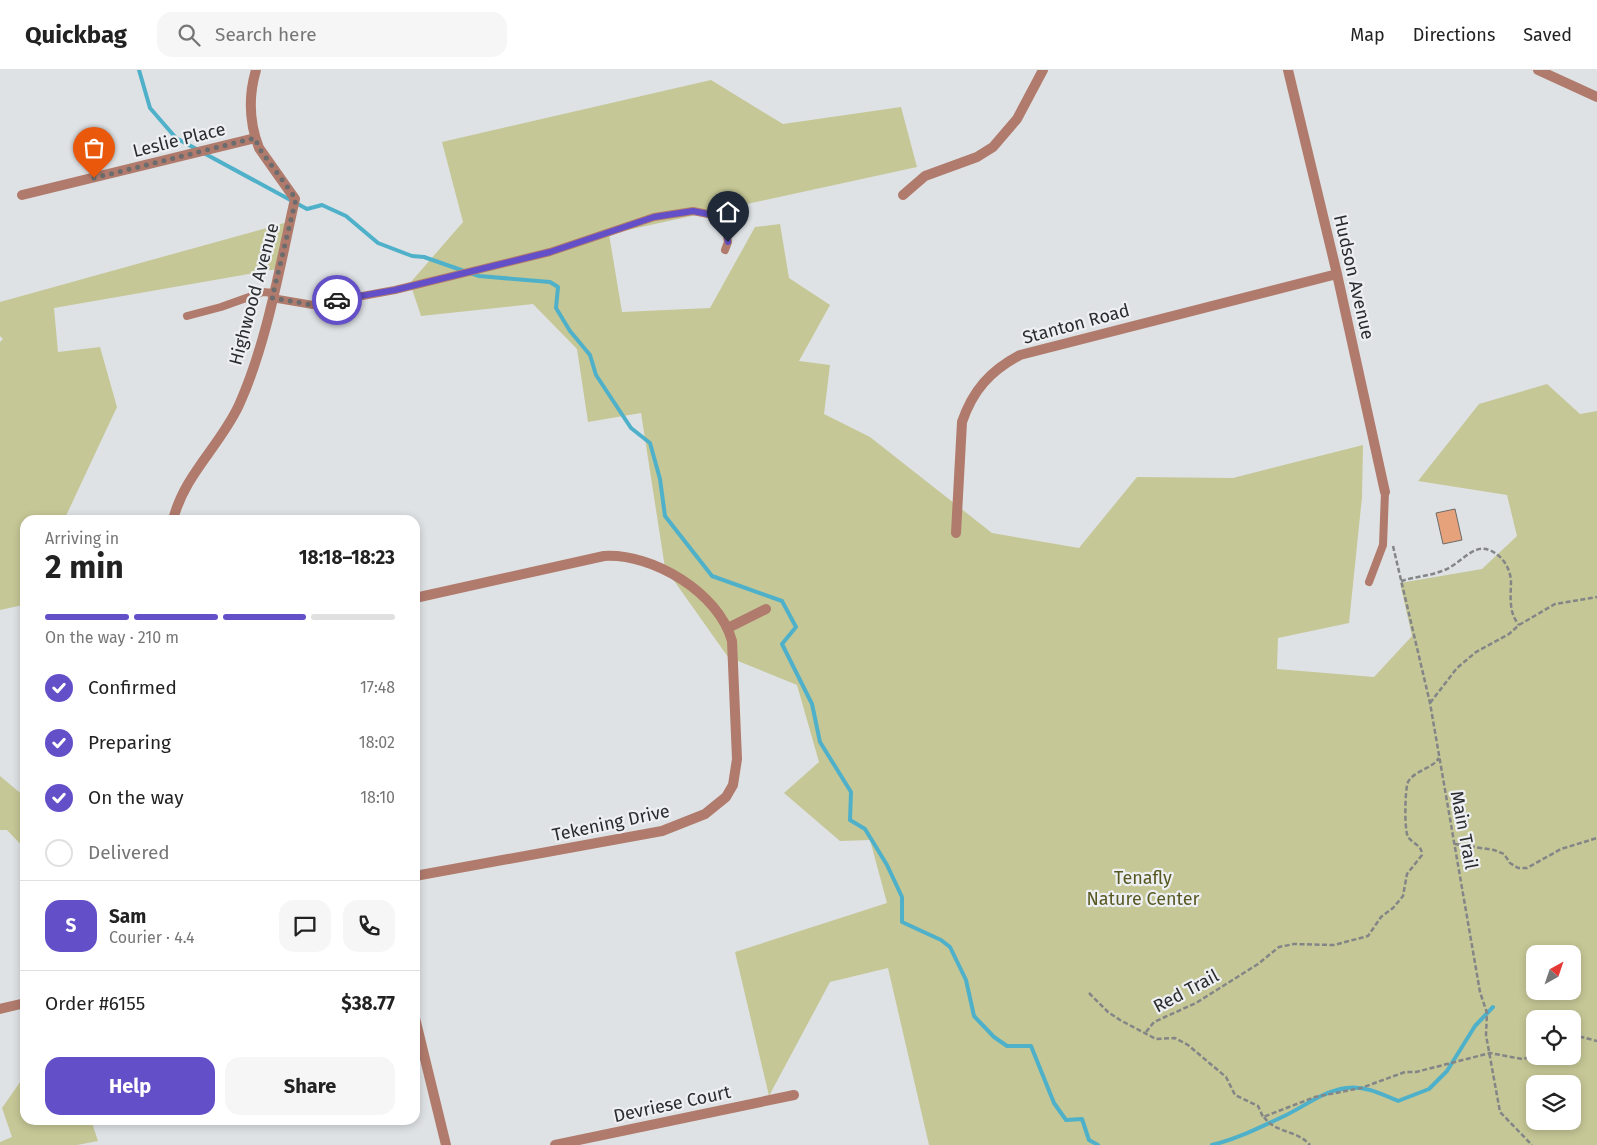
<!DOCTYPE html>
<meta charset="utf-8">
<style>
body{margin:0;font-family:"Fira Sans",sans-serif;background:#f6f6f6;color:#222;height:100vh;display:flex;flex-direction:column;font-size:19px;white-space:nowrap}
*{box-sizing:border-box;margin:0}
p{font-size:16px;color:#767676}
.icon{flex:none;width:28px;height:28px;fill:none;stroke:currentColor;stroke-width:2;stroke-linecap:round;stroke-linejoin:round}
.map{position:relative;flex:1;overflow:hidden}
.side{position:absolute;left:20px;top:445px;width:400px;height:610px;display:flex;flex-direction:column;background:#fff;border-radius:15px;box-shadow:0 2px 8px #0003}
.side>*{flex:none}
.needle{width:32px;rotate:40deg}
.fabs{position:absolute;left:1526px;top:875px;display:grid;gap:10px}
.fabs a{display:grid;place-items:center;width:55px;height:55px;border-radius:10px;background:#fff;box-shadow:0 2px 8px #0003;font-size:25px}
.pin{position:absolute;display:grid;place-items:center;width:42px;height:42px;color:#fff;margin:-51px -21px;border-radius:50% 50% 50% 0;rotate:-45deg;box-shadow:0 0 5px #0007}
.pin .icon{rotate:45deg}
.courier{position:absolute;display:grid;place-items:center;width:50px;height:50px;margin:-25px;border:4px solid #6350c8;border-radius:50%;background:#fff;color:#222;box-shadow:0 1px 6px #0007}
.overview em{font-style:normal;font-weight:700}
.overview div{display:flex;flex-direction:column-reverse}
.overview{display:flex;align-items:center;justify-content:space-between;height:85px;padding:0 25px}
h1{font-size:32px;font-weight:700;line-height:38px}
.bar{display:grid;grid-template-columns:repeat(4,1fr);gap:8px 5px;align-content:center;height:60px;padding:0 25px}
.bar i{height:6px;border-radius:4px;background:#e0e0e0}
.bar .selected{background:#6350c8}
.bar p{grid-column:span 4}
.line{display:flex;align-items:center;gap:12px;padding:0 25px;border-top:1px solid #e0e0e0}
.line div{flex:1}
.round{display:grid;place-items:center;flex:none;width:52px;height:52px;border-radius:15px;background:#f6f6f6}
ol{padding:0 25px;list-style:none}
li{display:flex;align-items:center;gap:15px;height:55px}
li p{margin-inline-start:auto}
li .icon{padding:5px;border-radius:50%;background:#6350c8;color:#fff;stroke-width:4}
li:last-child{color:#767676}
li i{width:28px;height:28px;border:2px solid #e0e0e0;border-radius:50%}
.action{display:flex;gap:10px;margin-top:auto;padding:10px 25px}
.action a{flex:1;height:58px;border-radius:15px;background:#6350c8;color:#fff;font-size:20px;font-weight:700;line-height:58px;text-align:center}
.action a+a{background:#f6f6f6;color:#222}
header{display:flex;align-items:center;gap:30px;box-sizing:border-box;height:70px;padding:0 25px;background:#fff;border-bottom:1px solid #e0e0e0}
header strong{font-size:24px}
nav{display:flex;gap:28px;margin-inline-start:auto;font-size:18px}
.search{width:350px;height:45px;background:#f6f6f6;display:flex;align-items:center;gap:12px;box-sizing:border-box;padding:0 18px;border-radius:15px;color:#767676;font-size:19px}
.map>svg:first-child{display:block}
.green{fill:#c5c796;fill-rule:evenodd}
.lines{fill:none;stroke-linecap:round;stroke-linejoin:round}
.stream{stroke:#4fb1c9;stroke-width:4}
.building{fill:#e6a37b;stroke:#6d6a69}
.path{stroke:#838587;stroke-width:2.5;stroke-dasharray:5 2.5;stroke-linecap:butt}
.service{stroke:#b07b6c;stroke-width:8}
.minor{stroke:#b07b6c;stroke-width:10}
.done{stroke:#6a6c6d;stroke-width:5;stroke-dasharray:0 9}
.route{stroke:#6350c8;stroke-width:6}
.labels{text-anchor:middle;stroke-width:4.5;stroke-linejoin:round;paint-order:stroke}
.street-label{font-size:18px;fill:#2b2c2d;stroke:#edeff2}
.park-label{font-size:18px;fill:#585922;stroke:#edeff2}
</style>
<header>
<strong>Quickbag</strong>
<div class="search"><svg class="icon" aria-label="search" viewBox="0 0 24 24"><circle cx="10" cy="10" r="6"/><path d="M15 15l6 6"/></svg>Search here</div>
<nav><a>Map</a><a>Directions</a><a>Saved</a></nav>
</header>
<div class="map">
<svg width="1597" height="1075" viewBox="0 0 1597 1075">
<rect width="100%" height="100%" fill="#dfe2e5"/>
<!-- green -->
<path class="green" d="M711,10L783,54L901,37L917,97L609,164L622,242L710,238L755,157L780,154L789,208L830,235L799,291L830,295L824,344L870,367L992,463L1079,478L1137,407L1233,408L1363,375L1362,427L1349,553L1278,568L1277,599L1374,607L1412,566L1400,513L1482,499L1517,466L1507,425L1418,411L1479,334L1547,314L1580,344L1597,341V1075H929L888,898L830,912L769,1026L735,882L887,833L870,770L840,771L784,723L819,692L797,615L728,587L665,498L641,343L588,352L577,279L533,234L421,246L410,213L463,152L442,72ZM1535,884H1572V921H1535ZM1535,949H1572V986H1535ZM1535,1014H1572V1051H1535Z
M288,152L277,199L54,238L58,282L100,277L117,337L64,450H25V531L23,535L0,540V272L3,269L0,266V232Z
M0,706L25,727V779L7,760H0Z
M25,1005V1050H91L98,1071L77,1075H0V1072L12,1067L2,1038Z"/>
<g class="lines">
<!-- stream -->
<path class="stream" d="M139,0L150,38L176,68L307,139L322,135L346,146L378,173L412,186L424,187L464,201
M470,203L479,206L550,212L558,217L556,238L570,261L590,285L596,305L631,358L650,373L660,409L665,446L712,506L782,531L796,557L782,574L812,634L820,672L851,722L850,750L865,759L887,795L902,827V852L941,870L950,877L966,910L974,946L994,967L1007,976H1031L1054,1033L1066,1050L1082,1049L1089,1070L1098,1075
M1212,1075C1236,1069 1257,1059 1280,1048C1303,1038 1320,1022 1346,1018C1364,1015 1382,1024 1398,1031L1429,1019L1447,1001L1475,956L1493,937"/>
</g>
<!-- building -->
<path class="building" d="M1455,439L1462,470L1443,474L1436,443Z"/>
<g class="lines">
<!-- path -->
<path class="path" d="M1393,476L1430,633L1480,922L1487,943L1486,965L1500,1042L1532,1075
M1401,511C1414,507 1429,506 1442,501C1465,493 1475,466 1499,486C1506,492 1510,501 1511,510C1511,526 1508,542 1519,555
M1430,633L1457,598L1476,582L1509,564L1519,555L1555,534L1597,527
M1455,774L1494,780L1504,784L1510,793L1518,798H1527L1561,779L1597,768
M1089,923L1108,942L1120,950L1156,969L1175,968L1188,975L1226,1007L1235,1025L1258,1036L1263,1047L1315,1027L1361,1018L1405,1002H1416L1490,983L1522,989L1535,986
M1146,962L1154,952L1196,933L1258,894L1279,877L1294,874L1334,875L1368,866L1381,847L1393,838L1403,826L1407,804L1422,785C1422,775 1413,774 1408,767C1404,760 1405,718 1408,712C1415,700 1432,699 1439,688
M1572,969L1582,967L1597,971
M1264,1047C1276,1064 1296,1059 1310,1075"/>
<!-- service -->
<path class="service" d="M272,228L313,235L395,220L550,182L654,147L693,141L713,145L719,151L726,160L728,172L725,180
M187,246L221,237L263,222L273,223
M1369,512L1383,475L1385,422"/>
<!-- minor -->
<path class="minor" d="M1288,0L1337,204L1385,422
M1538,0L1597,27
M22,125L255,68
M903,125L925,106L977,87L993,77L1017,49L1043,0
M173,450C184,405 220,376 239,335C267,273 280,195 295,129L259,78C249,52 248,27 256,0
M956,463L962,352C973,320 990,301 1020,285L1337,204
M415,528L604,486C653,483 719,523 732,571L737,689L733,715L726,727L705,744L662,761L415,806
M728,558L766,539
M0,939L25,933
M415,948L446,1075
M555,1075L794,1025"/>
</g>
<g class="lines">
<!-- done -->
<path class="done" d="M94,108L255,68L259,78L296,129L272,228L313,235L337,230"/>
<!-- route -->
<path class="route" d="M337,230L395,220L550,182L654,147L693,141L713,145L726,160L728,172"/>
</g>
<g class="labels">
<!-- street labels -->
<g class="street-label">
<text transform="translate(179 70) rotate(-14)" y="6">Leslie Place</text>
<text transform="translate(1354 207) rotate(77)" y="6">Hudson Avenue</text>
<text transform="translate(254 224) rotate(-75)" y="6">Highwood Avenue</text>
<text transform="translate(1076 254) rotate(-15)" y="6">Stanton Road</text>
<text transform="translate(611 753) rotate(-12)" y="6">Tekening Drive</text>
<text transform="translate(1464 760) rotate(79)" y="6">Main Trail</text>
<text transform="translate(1186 921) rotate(-28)" y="6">Red Trail</text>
<text transform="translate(672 1034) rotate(-12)" y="6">Devriese Court</text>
</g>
<!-- park labels -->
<g class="park-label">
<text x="1143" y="814">Tenafly<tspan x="1143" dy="21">Nature Center</tspan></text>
</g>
</g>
</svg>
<div class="fabs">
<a><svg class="needle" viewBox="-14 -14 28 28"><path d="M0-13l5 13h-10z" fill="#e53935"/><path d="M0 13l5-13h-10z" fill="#767676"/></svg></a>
<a><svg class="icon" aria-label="locate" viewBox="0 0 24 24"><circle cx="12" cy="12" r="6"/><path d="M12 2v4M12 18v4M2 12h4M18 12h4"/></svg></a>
<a><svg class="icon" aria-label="layers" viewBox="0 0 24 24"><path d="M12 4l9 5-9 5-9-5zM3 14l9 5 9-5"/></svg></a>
</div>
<div class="pin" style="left:94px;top:108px;background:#ea580c"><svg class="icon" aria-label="bag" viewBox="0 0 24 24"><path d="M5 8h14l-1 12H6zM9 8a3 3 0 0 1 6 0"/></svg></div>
<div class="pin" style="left:728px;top:172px;background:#1f2937"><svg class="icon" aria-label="home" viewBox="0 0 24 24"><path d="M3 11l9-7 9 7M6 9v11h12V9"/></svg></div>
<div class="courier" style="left:337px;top:230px"><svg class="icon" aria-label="car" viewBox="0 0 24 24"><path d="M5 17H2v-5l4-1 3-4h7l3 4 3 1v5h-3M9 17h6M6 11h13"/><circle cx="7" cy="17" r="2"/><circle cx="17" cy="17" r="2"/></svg></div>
<section class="side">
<div class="overview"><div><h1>2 min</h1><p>Arriving in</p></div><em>18:18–18:23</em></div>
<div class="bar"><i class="selected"></i><i class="selected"></i><i class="selected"></i><i></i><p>On the way · 210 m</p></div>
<ol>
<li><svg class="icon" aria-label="check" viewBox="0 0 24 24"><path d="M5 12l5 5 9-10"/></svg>Confirmed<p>17:48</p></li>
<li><svg class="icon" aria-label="check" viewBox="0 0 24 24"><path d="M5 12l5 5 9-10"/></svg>Preparing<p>18:02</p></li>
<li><svg class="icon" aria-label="check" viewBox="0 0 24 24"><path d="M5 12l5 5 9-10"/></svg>On the way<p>18:10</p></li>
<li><i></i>Delivered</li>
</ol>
<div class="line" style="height:90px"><b class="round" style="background:#6350c8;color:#fff">S</b><div><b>Sam</b><p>Courier · 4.4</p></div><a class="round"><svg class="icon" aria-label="chat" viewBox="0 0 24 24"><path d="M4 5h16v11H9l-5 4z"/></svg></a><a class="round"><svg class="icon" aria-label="phone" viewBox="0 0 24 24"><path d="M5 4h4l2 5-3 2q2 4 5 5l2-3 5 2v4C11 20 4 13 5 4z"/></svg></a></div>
<div class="line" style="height:65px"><div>Order #6155</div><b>$38.77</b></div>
<div class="action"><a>Help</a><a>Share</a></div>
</section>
</div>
